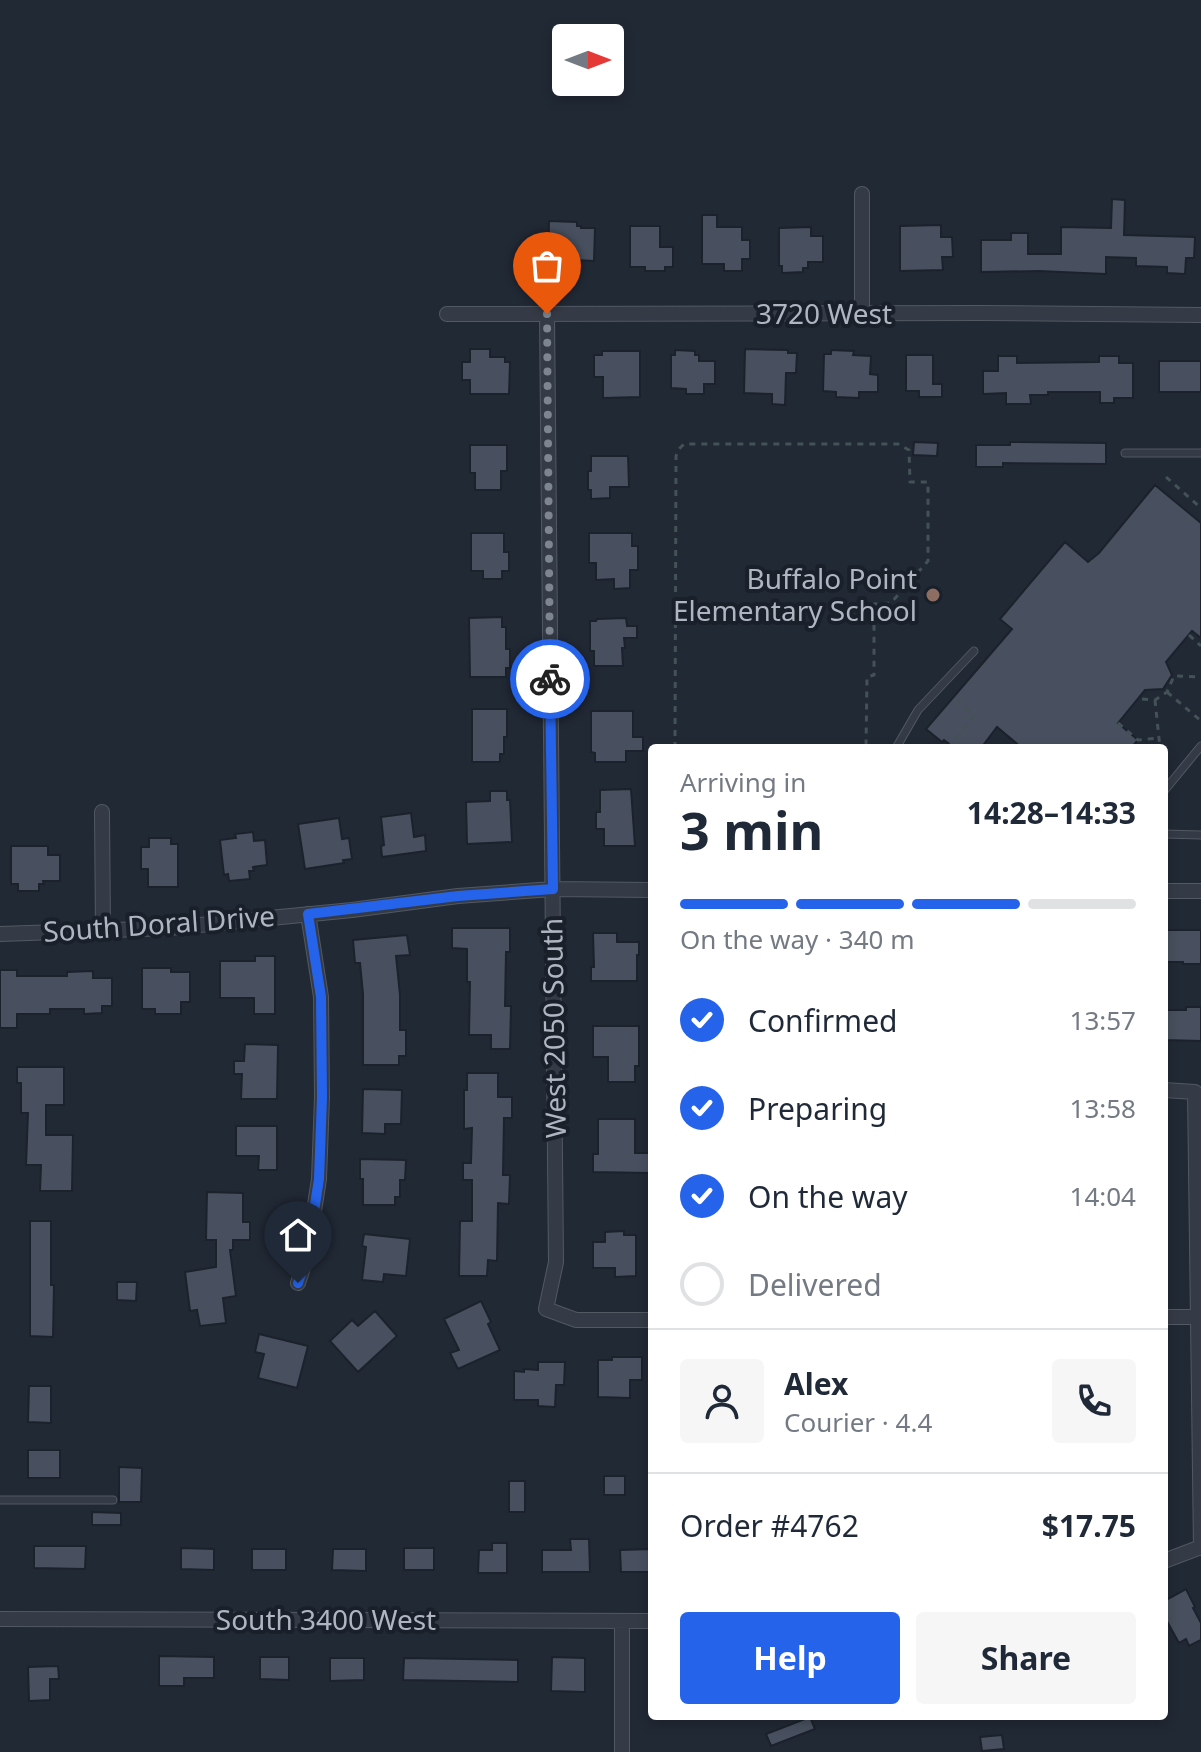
<!DOCTYPE html>
<meta charset="utf-8">
<style>
body{margin:0;font-family:"Noto Sans",sans-serif;background:#f6f6f7;color:#1f2937;height:100vh;display:flex;flex-direction:column;font-size:30px;white-space:nowrap}
*{box-sizing:border-box;margin:0}
p{font-size:26px;color:#747a83}
.icon{flex:none;width:44px;height:44px;fill:none;stroke:currentColor;stroke-width:2;stroke-linecap:round;stroke-linejoin:round}
.map{position:relative;flex:1;overflow:hidden}
.drawer{position:absolute;left:648px;top:744px;width:520px;height:976px;display:flex;flex-direction:column;background:#fff;border-radius:8px;box-shadow:0 4px 12px #0003}
.drawer>*{flex:none}
.needle{width:52px;rotate:90deg}
.controls{position:absolute;left:552px;top:24px;display:grid;gap:16px}
.controls a{display:grid;place-items:center;width:72px;height:72px;border-radius:8px;background:#fff;box-shadow:0 4px 12px #0003;font-size:40px}
.pin{position:absolute;display:grid;place-items:center;width:68px;height:68px;color:#fff;margin:-82px -34px;border-radius:50% 50% 50% 0;rotate:-45deg;box-shadow:0 0 8px #0007}
.pin .icon{rotate:45deg}
.courier{position:absolute;display:grid;place-items:center;width:80px;height:80px;margin:-40px;border:6px solid #2563eb;border-radius:50%;background:#fff;color:#222;box-shadow:0 2px 10px #0007}
.summary em{font-style:normal;font-weight:700}
.summary div{display:flex;flex-direction:column-reverse}
.summary{display:flex;align-items:center;justify-content:space-between;height:136px;padding:0 32px}
h1{font-size:52px;font-weight:700;line-height:60px}
.bar{display:grid;grid-template-columns:repeat(4,1fr);gap:12px 8px;align-content:center;height:96px;padding:0 32px}
.bar i{height:10px;border-radius:6px;background:#e0e1e3}
.bar .selected{background:#2563eb}
.bar p{grid-column:span 4}
.line{display:flex;align-items:center;gap:20px;padding:0 32px;border-top:2px solid #e0e1e3}
.line div{flex:1}
.round{display:grid;place-items:center;flex:none;width:84px;height:84px;border-radius:8px;background:#f6f6f7}
ol{padding:0 32px;list-style:none}
li{display:flex;align-items:center;gap:24px;height:88px}
li p{margin-inline-start:auto}
li .icon{padding:8px;border-radius:50%;background:#2563eb;color:#fff;stroke-width:4}
li:last-child{color:#747a83}
li i{width:44px;height:44px;border:4px solid #e0e1e3;border-radius:50%}
.primary-button{display:flex;gap:16px;margin-top:auto;padding:16px 32px}
.primary-button a{flex:1;height:92px;border-radius:8px;background:#2563eb;color:#fff;font-size:32px;font-weight:700;line-height:92px;text-align:center}
.primary-button a+a{background:#f6f6f7;color:#1f2937}
.map>svg:first-child{display:block}
.building{fill:#48505f;stroke:#1c222c;stroke-width:2}
.lines{fill:none;stroke-linecap:round;stroke-linejoin:round}
.service-casing{stroke:#525963;stroke-width:9}
.minor-casing{stroke:#525963;stroke-width:16}
.path{stroke:#435256;stroke-width:3;stroke-dasharray:6 6;stroke-linecap:butt}
.service{stroke:#353b46;stroke-width:7}
.minor{stroke:#353b46;stroke-width:14}
.done{stroke:#7d8591;stroke-width:8;stroke-dasharray:0 14.4}
.route{stroke:#2563eb;stroke-width:10}
.education-dot{fill:#8d6e63;stroke:#1a202a;stroke-width:3}
.labels{text-anchor:middle;stroke-width:8;stroke-linejoin:round;paint-order:stroke}
.street-label{font-size:28px;fill:#afb6c2;stroke:#1a202a}
.poi-label{font-size:28px;fill:#afb6c2;stroke:#1a202a;text-anchor:end}
</style>
<div class="map">
<svg width="1201" height="1752" viewBox="0 0 1201 1752">
<rect width="100%" height="100%" fill="#212935"/>
<!-- building -->
<path class="building" d="M1112,199L1125,200L1124,235L1195,237L1194,258H1186L1185,274L1167,273V267L1136,266V258L1106,257V274L1039,271L981,272V240H1011V233H1028V254H1061V227L1111,228Z
M702,215H717V227H742V240H750V259H742V271H724V264H702Z
M549,221L577,222V226H581V228H595L594,261L576,260V262H570V269H554V260H548Z
M941,225V237H952L953,257H942L943,270L900,271V226Z
M630,226H660V247H673V267H665V271H645V267H630Z
M811,227V236H823V262H808V268H803V272L782,273V266H779V228Z
M470,349H490V357H505V362H510L509,394H470V380H462V362H470Z
M745,349L788,350V353H797L796,373H786L785,405L772,404V394L744,393Z
M675,350L695,351V355H699V361H715V384H704V394H686V389L671,388V355H675Z
M831,350L854,351L853,355L871,356L870,374L878,375V392H859V398L836,397V392L823,391L824,354H831Z
M602,351H640V397L603,398V377H594V355H602Z
M906,355H933V384H942V397H919V391H906Z
M998,356H1017V363L1099,362V356H1119V363H1133V398H1114V403H1100V392H1048V395H1030L1031,404H1006V393L983,394V371H998Z
M1159,361H1201V392H1159Z
M914,442L938,443L937,456L913,455Z
M1010,442L1106,443V464L1003,463V467H976V445H1010Z
M470,445H507V471H501V490H475V473H470Z
M591,456H628L629,487H610V498L591,499V490H588V471H591Z
M1155,485L1201,523V638L1192,631L1166,662L1172,675L1163,689L1145,690L1118,723L1138,740L1131,748H1022L997,727L981,748H955L944,740L942,742L926,729L1012,629L1000,619L1065,542L1088,562L1099,553Z
M471,533H504V552H509V571H502V579H483V571H471Z
M589,533H632V546H638V570H630V588L614,589V579L596,580V563H589Z
M502,617V627H506V649H510V668H506V677H470L469,618Z
M626,618L627,626H637V638H624L625,648H622L623,666H594V651H590V621H596L597,619Z
M472,709H507V737H504V754H500V762H472Z
M591,711H633V737H643V751H626V762H595V753L591,752Z
M631,789L635,846H604V829H596V812H600V790Z
M490,791H507V800H510L512,842L467,844L466,802L490,801Z
M411,813L414,837L425,835L426,851L382,857L381,846L384,845L381,817Z
M339,818L342,839L349,838L352,859L343,860L344,863L305,869L298,824Z
M253,832L254,841L265,840L267,865L253,867L254,871H249L250,879L229,881L228,874L224,875L220,840L236,838L235,834Z
M149,838H171V844H178V887H148V869H141V847H149Z
M11,846H48V855H60V881H43L44,884H39V891H18V884H11Z
M452,928H510V952H506L505,1006H511L510,1049H491V1035H469L470,982H467V949L452,948Z
M1164,930H1201V964H1183V962H1164Z
M593,933H617V942H639V955H637V981H591V967H594Z
M407,935L410,955L396,956L400,995V1030H406V1056H399V1065H363V994L360,963H355L353,940Z
M255,956H275V1014H254V998H220V961H255Z
M142,968H171V972H190V1002H181V1014H155V1009H142Z
M0,970H17V976H67V972L93,971V978H112V1006H102V1013L84,1014V1009H50V1014H17V1028H0Z
M1186,1007H1201V1041L1164,1040V1010H1186Z
M593,1026H639V1066H635V1082H608V1057H593Z
M245,1044L278,1045L277,1099H241L242,1074H234V1061H244Z
M17,1067H64V1105H46V1135H73L72,1191H40L41,1165H26L28,1113H21V1083H17Z
M467,1073H498V1097H512V1118H504L503,1175H510L509,1204L498,1203L497,1261L488,1260L487,1276H459L460,1221H472V1180H463V1163H471L472,1128L464,1129V1090H467Z
M363,1089L402,1090L401,1124H385V1134L362,1133Z
M598,1119H635V1153H649V1173L593,1172V1154H598Z
M236,1126H277V1170H258L259,1156H236Z
M360,1159L406,1160L405,1180H400V1197H395V1205H363V1179H360Z
M207,1192L243,1193V1222H250V1240H233V1250H230L236,1296L223,1298L226,1323L200,1326L197,1310L190,1311L185,1272L216,1267V1240H206Z
M30,1221H51V1285H54L53,1337L30,1336Z
M624,1231V1235H636V1276L615,1277V1268H593V1242H605V1232Z
M364,1234L410,1239L406,1276L384,1274L383,1282L362,1280L366,1247L362,1246Z
M117,1282H137L136,1301L117,1300Z
M481,1301L491,1322L488,1324L500,1350L458,1369L450,1353L459,1350L444,1319Z
M375,1311L397,1336L358,1372L330,1341L352,1320L358,1326Z
M259,1334L308,1346L297,1388L258,1378L264,1354L255,1352Z
M612,1357H642V1380H630V1398L598,1397V1360H612Z
M538,1362H565L564,1385H556L555,1407L538,1406V1400H514V1371L524,1372V1369L538,1370Z
M29,1386H51V1423L28,1422Z
M28,1450H60V1478H28Z
M119,1467L142,1468L141,1502H119Z
M604,1476H625V1495H604Z
M509,1481H525V1512H509Z
M92,1512L121,1513V1525H92Z
M570,1539H589L590,1572H542V1550H571Z
M492,1543H507V1573H478L479,1550H492Z
M34,1546H86L85,1569L34,1568Z
M181,1548L214,1549V1570L181,1569Z
M404,1548H434V1570H404Z
M252,1549H286V1570H252Z
M333,1549H366V1571L332,1570Z
M652,1549V1572H621L620,1550Z
M1186,1589L1195,1607L1193,1608L1201,1623V1640L1189,1646L1186,1639L1179,1643L1164,1616V1601Z
M159,1656L214,1657V1678H184V1686H159Z
M260,1657H289V1680L260,1679Z
M552,1657L585,1658V1692L551,1691Z
M330,1658H364V1680L330,1681Z
M404,1658L518,1660V1682L403,1680Z
M58,1666L59,1679H50V1700L29,1701L28,1667Z
M810,1717L815,1729L771,1746L766,1734Z
M1002,1735L1004,1749L982,1751L980,1737Z"/>
<g class="lines">
<defs>
<path id="service" d="M1125,453H1201
M896,748L918,710L974,651
M1164,791L1201,746
M1164,834L1201,835
M0,1500H113"/>
<path id="minor" d="M862,194V314
M447,314L979,313L1201,315
M547,314L556,1262L546,1309L576,1320H652
M102,812L103,931
M1164,891H1201
M0,934L169,928L352,910L458,896L553,889L652,890
M1164,1090L1195,1092L1201,1548
M298,1283L307,1256L319,1179L322,1097L321,997L308,914
M1164,1317H1201
M1164,1561L1201,1547
M0,1619L652,1621
M622,1621V1752"/>
</defs>
<!-- service casing -->
<use href="#service" class="service-casing"/>
<!-- minor casing -->
<use href="#minor" class="minor-casing"/>
<!-- path -->
<path class="path" d="M1166,477L1201,508
M1189,635L1201,646
M1167,692L1200,720
M1142,699L1155,700L1167,692L1174,676L1201,677
M1155,700L1160,748
M1118,723L1138,740L1159,738
M675,748L676,456L679,449L684,444H898L909,450L910,482H928V561L891,603L874,604V675L867,677L866,748
M948,748L974,716L958,700"/>
<!-- service -->
<use href="#service" class="service"/>
<!-- minor -->
<use href="#minor" class="minor"/>
</g>
<g class="lines">
<!-- done -->
<path class="done" d="M547,314L550,679"/>
<!-- route -->
<path class="route" d="M298,1283L307,1256L319,1179L322,1097L321,997L308,914L458,896L553,889L550,679"/>
</g>
<!-- markers -->
<circle class="education-dot" cx="933" cy="595" r="8"/>
<g class="labels">
<!-- street labels -->
<g class="street-label">
<text x="824" y="324">3720 West</text>
<text transform="translate(159 924) rotate(-4)" y="10">South Doral Drive</text>
<text transform="translate(554 1028) rotate(-91)" y="10">West 2050 South</text>
<text x="326" y="1630">South 3400 West</text>
</g>
<!-- poi labels -->
<g class="poi-label">
<text x="917" y="589">Buffalo Point<tspan x="917" dy="32">Elementary School</tspan></text>
</g>
</g>
</svg>
<div class="controls">
<a><svg class="needle" viewBox="-14 -14 28 28"><path d="M0-13l5 13h-10z" fill="#e53935"/><path d="M0 13l5-13h-10z" fill="#747a83"/></svg></a>
</div>
<div class="pin" style="left:547px;top:314px;background:#ea580c"><svg class="icon" aria-label="bag" viewBox="0 0 24 24"><path d="M5 8h14l-1 12H6zM9 8a3 3 0 0 1 6 0"/></svg></div>
<div class="pin" style="left:298px;top:1283px;background:#1f2937"><svg class="icon" aria-label="home" viewBox="0 0 24 24"><path d="M3 11l9-7 9 7M6 9v11h12V9"/></svg></div>
<div class="courier" style="left:550px;top:679px"><svg class="icon" aria-label="bike" viewBox="0 0 24 24"><circle cx="6" cy="16" r="4"/><circle cx="18" cy="16" r="4"/><path d="M6 16l4-8h5l3 8M10 8l3 8H6M13 5h3"/></svg></div>
<section class="drawer">
<div class="summary"><div><h1>3 min</h1><p>Arriving in</p></div><em>14:28–14:33</em></div>
<div class="bar"><i class="selected"></i><i class="selected"></i><i class="selected"></i><i></i><p>On the way · 340 m</p></div>
<ol>
<li><svg class="icon" aria-label="check" viewBox="0 0 24 24"><path d="M5 12l5 5 9-10"/></svg>Confirmed<p>13:57</p></li>
<li><svg class="icon" aria-label="check" viewBox="0 0 24 24"><path d="M5 12l5 5 9-10"/></svg>Preparing<p>13:58</p></li>
<li><svg class="icon" aria-label="check" viewBox="0 0 24 24"><path d="M5 12l5 5 9-10"/></svg>On the way<p>14:04</p></li>
<li><i></i>Delivered</li>
</ol>
<div class="line" style="height:144px"><a class="round"><svg class="icon" aria-label="person" viewBox="0 0 24 24"><circle cx="12" cy="8" r="4"/><path d="M4 21q1-7 8-7t8 7"/></svg></a><div><b>Alex</b><p>Courier · 4.4</p></div><a class="round"><svg class="icon" aria-label="phone" viewBox="0 0 24 24"><path d="M5 4h4l2 5-3 2q2 4 5 5l2-3 5 2v4C11 20 4 13 5 4z"/></svg></a></div>
<div class="line" style="height:104px"><div>Order #4762</div><b>$17.75</b></div>
<div class="primary-button"><a>Help</a><a>Share</a></div>
</section>
</div>
